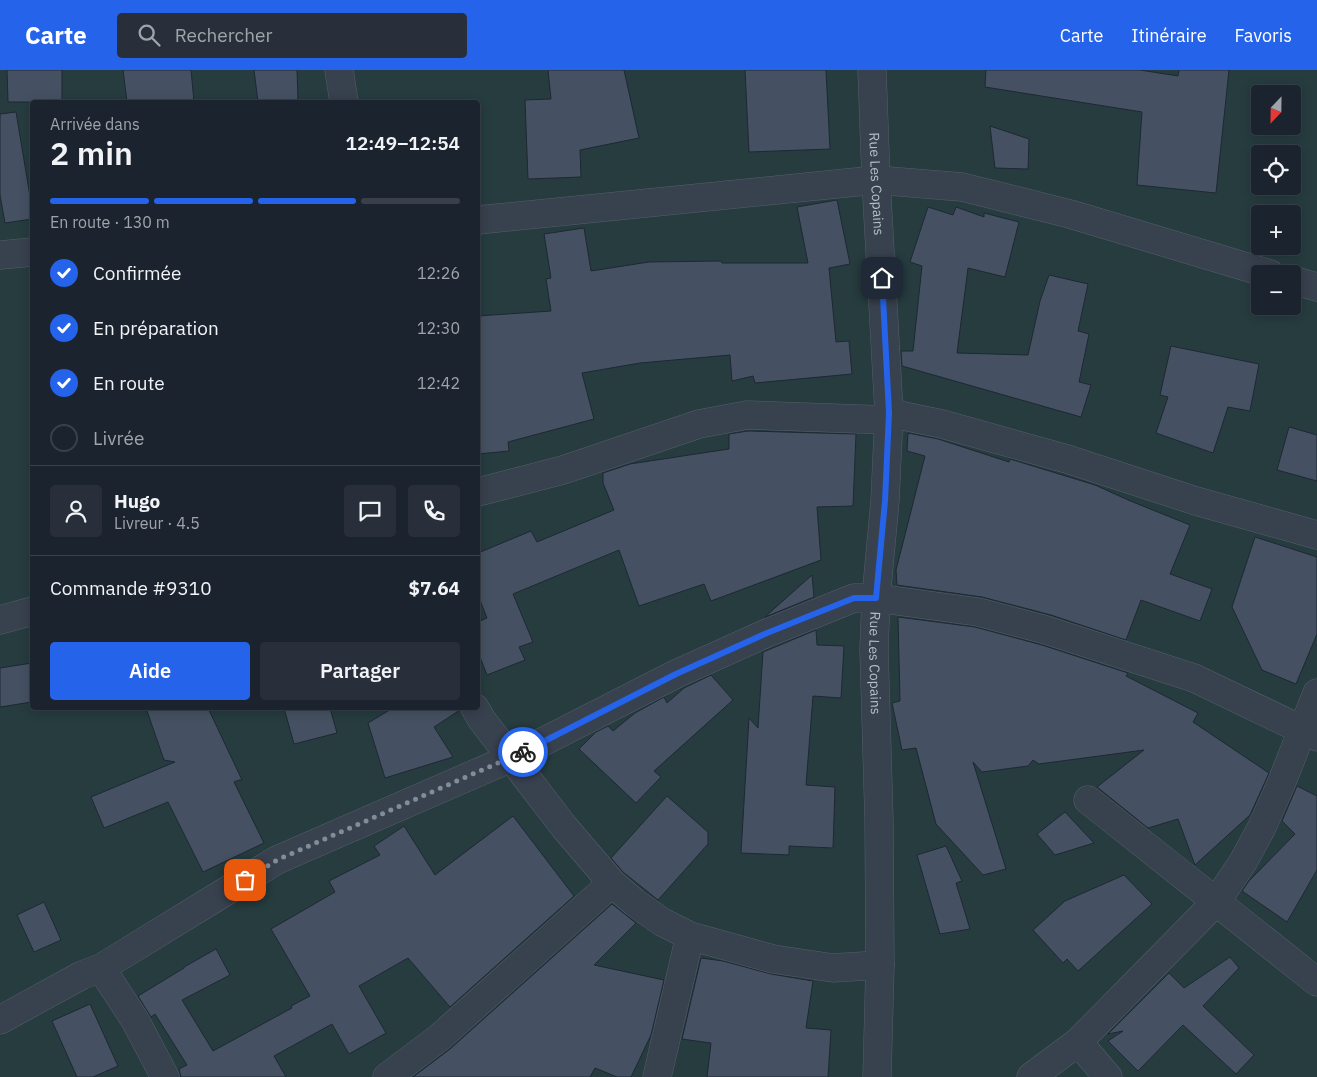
<!DOCTYPE html>
<html lang="fr">
<meta charset="utf-8">
<style>
body{margin:0;font-family:"IBM Plex Sans",sans-serif;background:#282f3a;color:#f1f3f6;height:100vh;display:flex;flex-direction:column;font-size:19px;white-space:nowrap}
*{box-sizing:border-box;margin:0}
p{font-size:16px;color:#a0a4aa}
.icon{flex:none;width:28px;height:28px;fill:none;stroke:currentColor;stroke-width:2;stroke-linecap:round;stroke-linejoin:round}
.map{position:relative;flex:1;overflow:hidden}
.sheet{position:absolute;left:30px;top:30px;width:450px;height:610px;display:flex;flex-direction:column;background:#1b232e;border-radius:5px;box-shadow:0 2px 12px #0003,0 0 0 1px #39404a}
.sheet>*{flex:none}
.needle{width:32px;rotate:202deg}
.tools{position:absolute;left:1251px;top:15px;display:grid;gap:10px}
.tools a{display:grid;place-items:center;width:50px;height:50px;border-radius:5px;background:#1b232e;box-shadow:0 2px 12px #0003,0 0 0 1px #39404a;font-size:25px}
.pin{position:absolute;display:grid;place-items:center;width:42px;height:42px;color:#fff;margin:-21px;border-radius:10px;box-shadow:0 2px 8px #0006}
.courier{position:absolute;display:grid;place-items:center;width:50px;height:50px;margin:-25px;border:4px solid #2563eb;border-radius:50%;background:#fff;color:#222;box-shadow:0 1px 6px #0007}
.head em{font-style:normal;font-weight:600}
.head div{display:flex;flex-direction:column-reverse}
.head{display:flex;align-items:center;justify-content:space-between;height:85px;padding:0 20px}
h1{font-size:32px;font-weight:600;line-height:38px}
.bar{display:grid;grid-template-columns:repeat(4,1fr);gap:8px 5px;align-content:center;height:60px;padding:0 20px}
.bar i{height:6px;border-radius:4px;background:#39404a}
.bar .selected{background:#2563eb}
.bar p{grid-column:span 4}
.line{display:flex;align-items:center;gap:12px;padding:0 20px;border-top:1px solid #39404a}
.line div{flex:1}
.round{display:grid;place-items:center;flex:none;width:52px;height:52px;border-radius:5px;background:#282f3a}
ol{padding:0 20px;list-style:none}
li{display:flex;align-items:center;gap:15px;height:55px}
li p{margin-inline-start:auto}
li .icon{padding:5px;border-radius:50%;background:#2563eb;color:#fff;stroke-width:4}
li:last-child{color:#a0a4aa}
li i{width:28px;height:28px;border:2px solid #39404a;border-radius:50%}
.primary-button{display:flex;gap:10px;margin-top:auto;padding:10px 20px}
.primary-button a{flex:1;height:58px;border-radius:5px;background:#2563eb;color:#fff;font-size:20px;font-weight:600;line-height:58px;text-align:center}
.primary-button a+a{background:#282f3a;color:#f1f3f6}
header{display:flex;align-items:center;gap:30px;box-sizing:border-box;height:70px;padding:0 25px;background:#2563eb;color:#fff}
header strong{font-size:24px}
nav{display:flex;gap:28px;margin-inline-start:auto;font-size:18px}
.search{width:350px;height:45px;background:#282f3a;display:flex;align-items:center;gap:12px;box-sizing:border-box;padding:0 18px;border-radius:5px;color:#a0a4aa;font-size:19px}
.map>svg:first-child{display:block}
.green{fill:#263c3f;fill-rule:evenodd}
.building{fill:#455162;stroke:#1f2835}
.lines{fill:none;stroke-linecap:round;stroke-linejoin:round}
.minor-casing{stroke:#565f6c;stroke-width:29}
.tertiary-casing{stroke:#565f6c;stroke-width:29}
.minor{stroke:#38414e;stroke-width:28}
.tertiary{stroke:#38414e;stroke-width:28}
.done{stroke:#828b98;stroke-width:5;stroke-dasharray:0 9}
.route{stroke:#2563eb;stroke-width:6}
.labels{text-anchor:middle;stroke-width:4;stroke-linejoin:round;paint-order:stroke}
.street-label{font-size:14px;fill:#b4bcc9;stroke:#1d2633}
</style>
<header>
<strong>Carte</strong>
<div class="search"><svg class="icon" aria-label="search" viewBox="0 0 24 24"><circle cx="10" cy="10" r="6"/><path d="M15 15l6 6"/></svg>Rechercher</div>
<nav><a>Carte</a><a>Itinéraire</a><a>Favoris</a></nav>
</header>
<div class="map">
<svg width="1317" height="1007" viewBox="0 0 1317 1007">
<rect width="100%" height="100%" fill="#242f3e"/>
<!-- green -->
<path class="green" d="M0,0H1317V1007H0ZM1260,24H1292V56H1260ZM32,32H478V638H32ZM1260,84H1292V116H1260ZM1260,144H1292V176H1260ZM1260,204H1292V236H1260Z"/>
<!-- building -->
<path class="building" d="M7,0H62V32H8Z
M123,0H191L194,32H127Z
M254,0H297L298,32H258Z
M548,0H624L639,68L580,80L581,107L528,109L525,30L551,29Z
M745,0H826L830,79L749,82Z
M986,0H1140L1178,6L1179,0H1229L1216,123L1137,115L1142,42L985,17Z
M16,42L32,138V149L5,153L0,125V44Z
M990,56L1029,69L1028,99L995,98Z
M837,130L850,194L829,198L836,272L849,271L852,304L755,313L753,306L732,311L730,285L640,293L582,303L594,349L508,372L509,381L478,384V246L551,241L546,209L551,208L544,164L584,158L591,201L649,192L721,191L722,193H808L797,137Z
M928,137L953,145L956,137L984,147V143L1019,152L1005,207L968,198L957,283L1028,285L1040,231L1049,205L1088,214L1078,261L1089,264L1079,312L1091,315L1081,347L902,296L901,281H913L922,196L910,192Z
M1171,276L1259,294L1250,341L1228,337L1213,383L1156,363L1168,327L1160,325Z
M1289,357L1317,365V411L1277,400Z
M748,361L856,364L853,436L817,437L821,490L711,531L704,514L639,536L619,480L513,524L533,572L519,577L525,590L487,605L478,582V552L487,548L478,525V483L531,461L537,472L614,440L603,413V403L630,394L729,379V364Z
M908,363L938,369L1009,392L1010,389L1095,415L1128,430L1190,455L1170,504L1212,519L1200,551L1141,530L1126,570L1051,545L982,527L897,515L896,500L925,386L907,381Z
M1255,467L1317,487V564L1296,614L1262,600L1232,537Z
M812,505L814,527L765,547L766,546Z
M898,547L975,557L1042,575L1128,603L1126,606L1198,643L1193,652L1269,703L1250,745L1195,795L1178,749L1148,758L1097,717L1144,680L1039,694L1033,690L1028,696L982,702L973,692L1006,799L983,805L936,754L916,678L902,680L892,633L900,631Z
M816,560L817,575L844,576L841,628L813,626L806,715L835,717L833,778L789,776V785L741,783L749,648L758,658L763,582Z
M32,593V632L0,637V598Z
M711,605L733,630L654,701L661,707L636,733L579,679L596,662L608,656L613,661L635,643L664,627L667,633L684,618Z
M146,638H208L242,710H239L234,712L264,773L203,802L168,732L104,758L91,727L175,692L164,690Z
M284,638H330L337,663L294,674Z
M393,638H459L460,640L434,657L453,687L385,708L368,653Z
M1297,716L1317,726V800L1287,852L1242,821L1249,811L1295,764L1282,751Z
M667,726L708,762V774L658,830L623,802L611,788Z
M1065,742L1094,773L1055,785L1037,764Z
M513,746L574,826L450,937L408,888L359,916L386,963L349,984L332,954L274,986L286,1007H181L179,999L187,995L155,944L151,947L138,926L184,898V897L216,879L230,905L182,930L213,981L292,938L291,936L310,926L271,859L335,822L329,811L380,785L374,776L404,756L435,805Z
M946,776L962,811L956,813L970,859L940,864L917,785Z
M1124,805L1152,834L1078,901L1067,889L1063,893L1033,860L1065,831Z
M44,832L61,870L34,882L17,845Z
M612,834L636,853L594,895L664,910L651,965L631,1007H617L595,998L590,1007H413L450,979Z
M1230,887L1239,898L1203,936L1254,985L1236,1004L1183,955L1138,1001L1108,971L1123,961L1108,964L1169,903L1184,918Z
M701,888L723,891L771,904L813,911L806,958L831,960L828,1007H707L711,973L682,969Z
M90,934L118,996L93,1007H77L52,951Z"/>
<g class="lines">
<defs>
<path id="minor" d="M339,0L344,32
M478,150L876,110L962,117L1070,144L1270,204
M0,185L32,182
M1292,210L1317,217
M889,343L942,354L1067,389L1196,431L1317,465
M478,422L563,400L699,354L747,345L888,350
M0,550L32,541
M475,638L482,650L565,758L612,813L634,832L662,852L690,866L773,889L833,898L880,895
M1088,730L1317,912
M101,898L135,950L165,1007
M0,950L82,905L101,898L277,790L511,688L676,604L767,563L854,528H876L978,542L1046,560L1194,608L1317,667
M1078,972L1108,1007
M387,1007L440,967L612,813
M657,1007L690,866
M1031,1007L1078,972L1216,832L1243,792L1262,757L1281,714L1317,623"/>
<g id="tertiary">
<path id="s1" d="M872,0L876,110L889,343L885,431L876,528L874,579L879,750L880,895L877,1007"/>
</g>
</defs>
<!-- minor casing -->
<use href="#minor" class="minor-casing"/>
<!-- tertiary casing -->
<use href="#tertiary" class="tertiary-casing"/>
<!-- minor -->
<use href="#minor" class="minor"/>
<!-- tertiary -->
<use href="#tertiary" class="tertiary"/>
</g>
<g class="lines">
<!-- done -->
<path class="done" d="M245,810L277,790L523,682"/>
<!-- route -->
<path class="route" d="M523,682L676,604L767,563L854,528H876L885,431L889,343L882,208"/>
</g>
<g class="labels">
<!-- street labels -->
<g class="street-label">
<text dy="5" stroke="none"><textPath href="#s1" startOffset="114">Rue Les Copains</textPath></text>
<text dy="5" stroke="none"><textPath href="#s1" startOffset="594">Rue Les Copains</textPath></text>
</g>
</g>
</svg>
<div class="tools">
<a><svg class="needle" viewBox="-14 -14 28 28"><path d="M0-13l5 13h-10z" fill="#e53935"/><path d="M0 13l5-13h-10z" fill="#a0a4aa"/></svg></a>
<a><svg class="icon" aria-label="locate" viewBox="0 0 24 24"><circle cx="12" cy="12" r="6"/><path d="M12 2v4M12 18v4M2 12h4M18 12h4"/></svg></a>
<a>+</a>
<a>−</a>
</div>
<div class="pin" style="left:245px;top:810px;background:#ea580c"><svg class="icon" aria-label="bag" viewBox="0 0 24 24"><path d="M5 8h14l-1 12H6zM9 8a3 3 0 0 1 6 0"/></svg></div>
<div class="pin" style="left:882px;top:208px;background:#1f2937"><svg class="icon" aria-label="home" viewBox="0 0 24 24"><path d="M3 11l9-7 9 7M6 9v11h12V9"/></svg></div>
<div class="courier" style="left:523px;top:682px"><svg class="icon" aria-label="bike" viewBox="0 0 24 24"><circle cx="6" cy="16" r="4"/><circle cx="18" cy="16" r="4"/><path d="M6 16l4-8h5l3 8M10 8l3 8H6M13 5h3"/></svg></div>
<section class="sheet">
<div class="head"><div><h1>2 min</h1><p>Arrivée dans</p></div><em>12:49–12:54</em></div>
<div class="bar"><i class="selected"></i><i class="selected"></i><i class="selected"></i><i></i><p>En route · 130 m</p></div>
<ol>
<li><svg class="icon" aria-label="check" viewBox="0 0 24 24"><path d="M5 12l5 5 9-10"/></svg>Confirmée<p>12:26</p></li>
<li><svg class="icon" aria-label="check" viewBox="0 0 24 24"><path d="M5 12l5 5 9-10"/></svg>En préparation<p>12:30</p></li>
<li><svg class="icon" aria-label="check" viewBox="0 0 24 24"><path d="M5 12l5 5 9-10"/></svg>En route<p>12:42</p></li>
<li><i></i>Livrée</li>
</ol>
<div class="line" style="height:90px"><a class="round"><svg class="icon" aria-label="person" viewBox="0 0 24 24"><circle cx="12" cy="8" r="4"/><path d="M4 21q1-7 8-7t8 7"/></svg></a><div><b>Hugo</b><p>Livreur · 4.5</p></div><a class="round"><svg class="icon" aria-label="chat" viewBox="0 0 24 24"><path d="M4 5h16v11H9l-5 4z"/></svg></a><a class="round"><svg class="icon" aria-label="phone" viewBox="0 0 24 24"><path d="M5 4h4l2 5-3 2q2 4 5 5l2-3 5 2v4C11 20 4 13 5 4z"/></svg></a></div>
<div class="line" style="height:65px"><div>Commande #9310</div><b>$7.64</b></div>
<div class="primary-button"><a>Aide</a><a>Partager</a></div>
</section>
</div>
